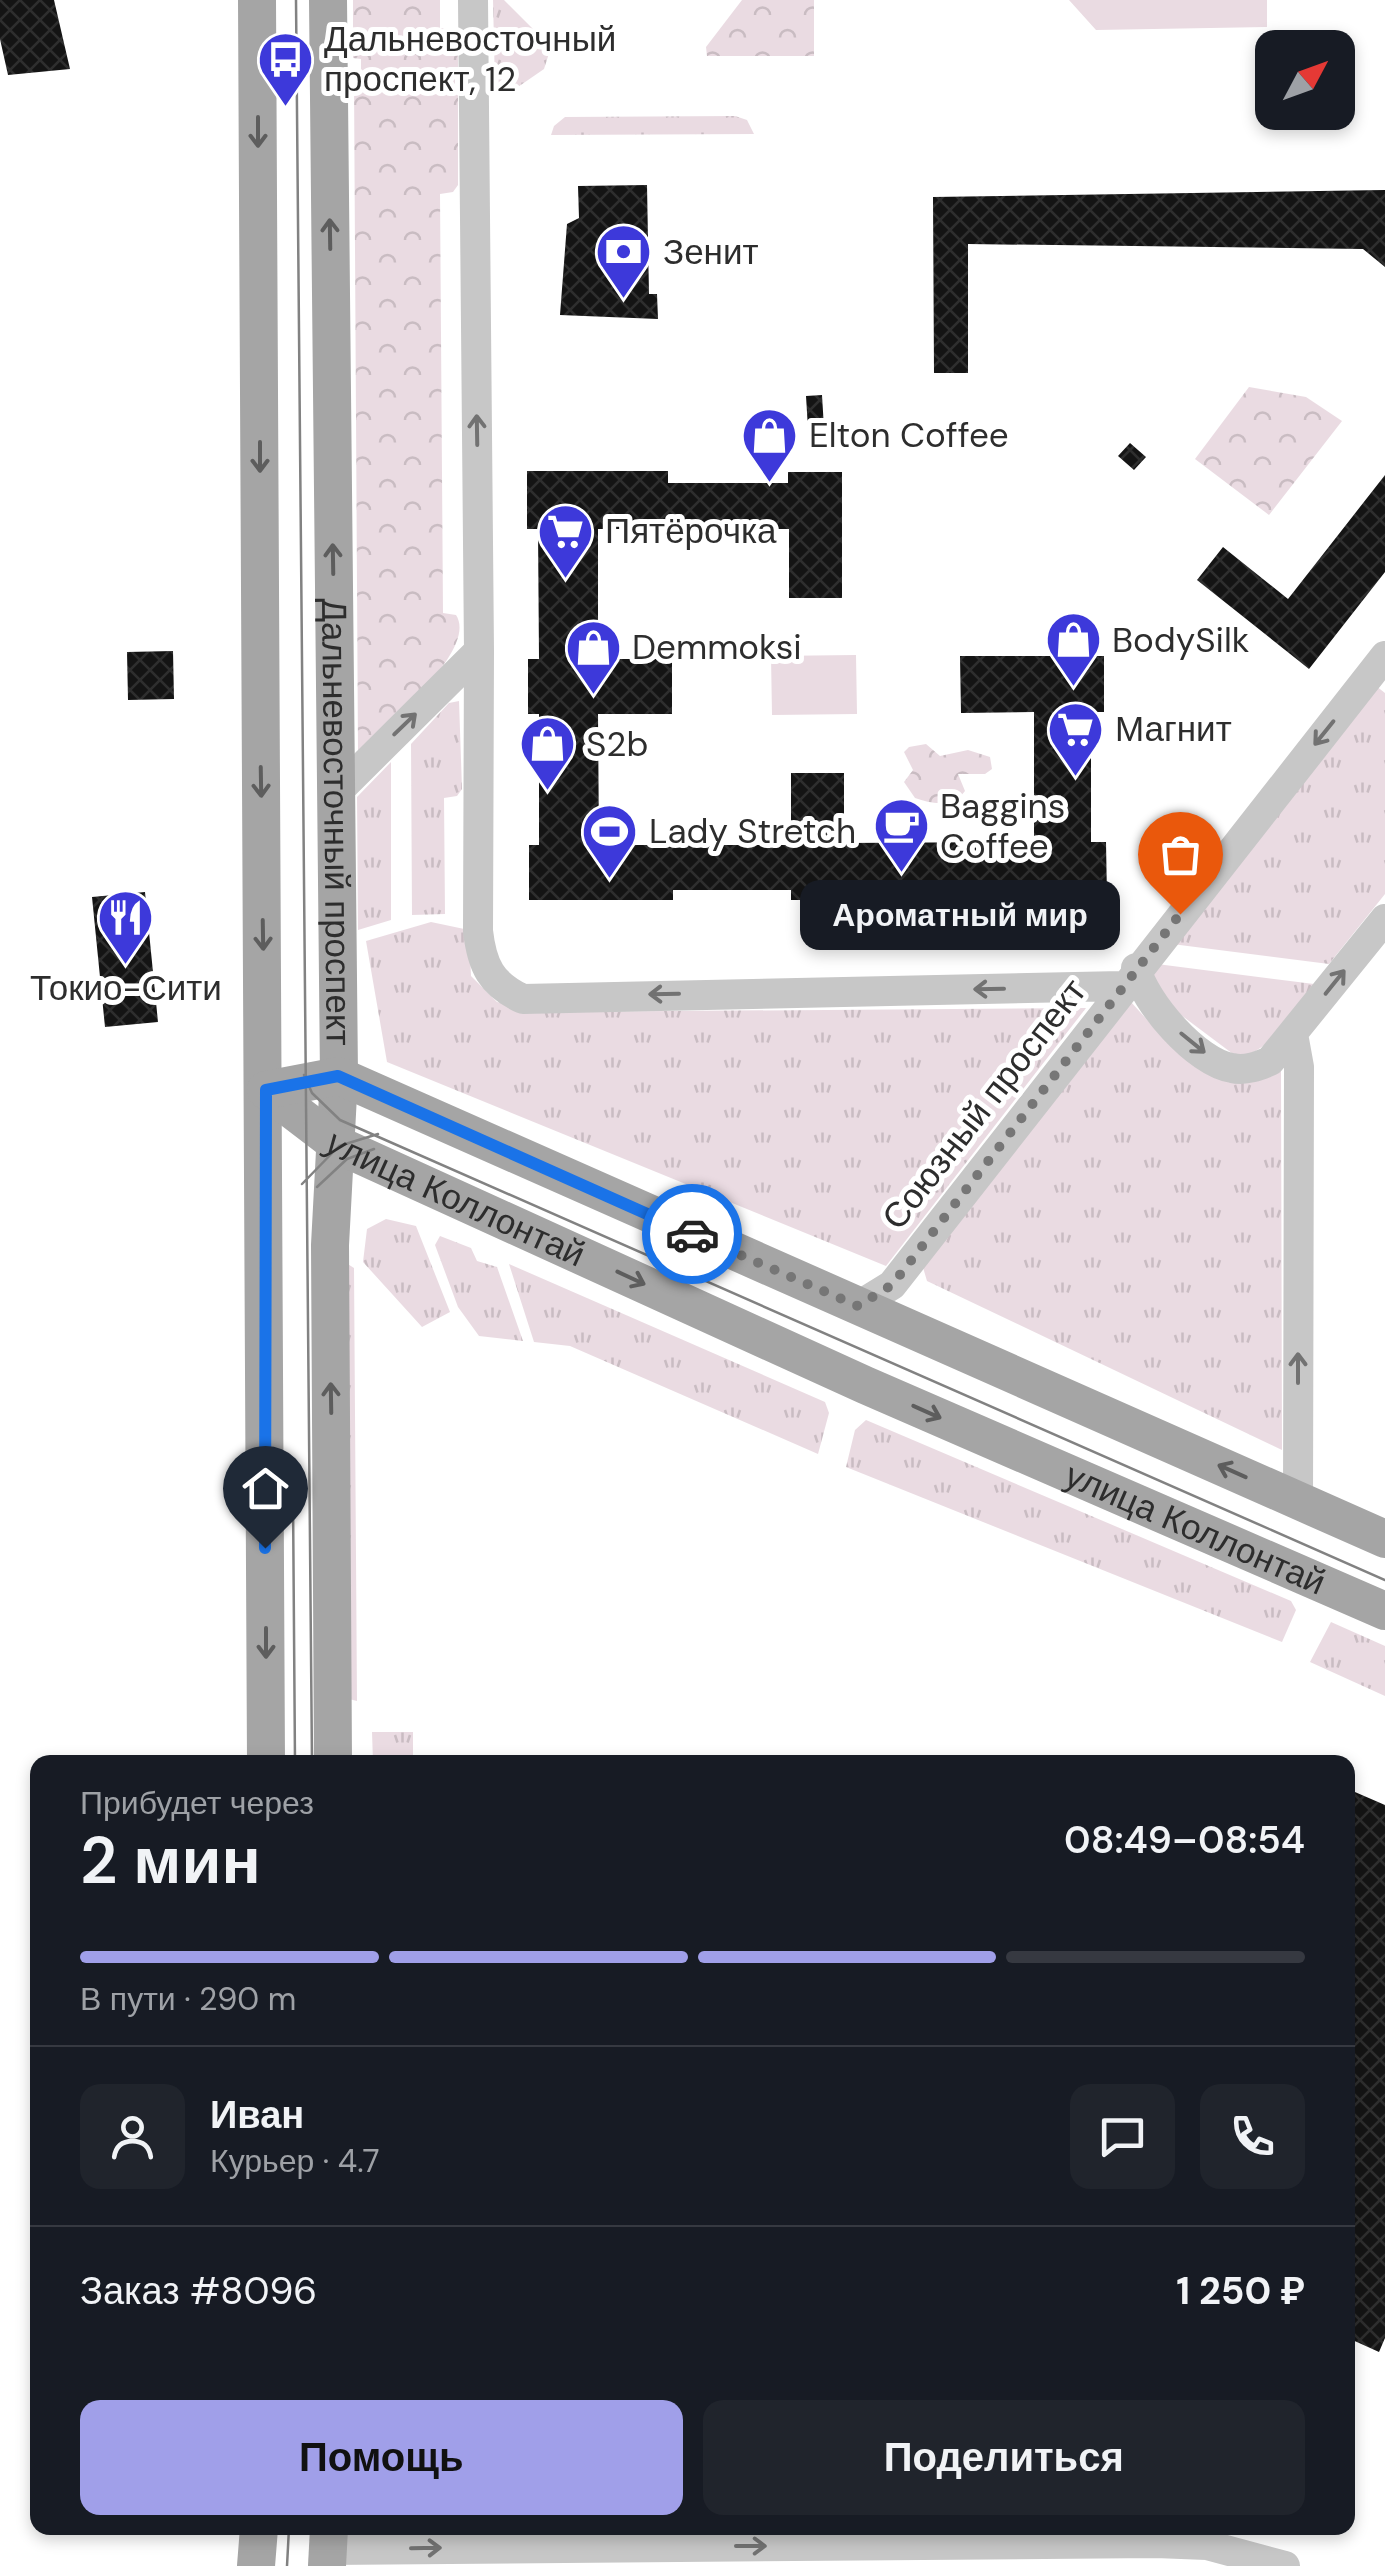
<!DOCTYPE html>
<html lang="ru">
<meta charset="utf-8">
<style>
body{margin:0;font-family:"DM Sans",sans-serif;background:#20242c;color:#f1f3f6;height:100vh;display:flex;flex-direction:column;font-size:38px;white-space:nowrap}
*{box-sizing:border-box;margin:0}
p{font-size:32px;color:#9ea1a6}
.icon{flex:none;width:55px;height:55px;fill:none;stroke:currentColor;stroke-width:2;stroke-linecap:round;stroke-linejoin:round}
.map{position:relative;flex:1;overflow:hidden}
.panel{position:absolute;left:30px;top:1755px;width:1325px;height:780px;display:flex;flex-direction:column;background:#171b24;border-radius:20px;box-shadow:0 5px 15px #0003}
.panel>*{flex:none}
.needle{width:65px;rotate:49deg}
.fabs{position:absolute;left:1255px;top:30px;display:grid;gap:20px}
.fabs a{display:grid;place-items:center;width:100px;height:100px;border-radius:20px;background:#171b24;box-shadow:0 5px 15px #0003;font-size:50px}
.pin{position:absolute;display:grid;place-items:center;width:85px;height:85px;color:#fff;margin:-102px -42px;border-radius:50% 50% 50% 0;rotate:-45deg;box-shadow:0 0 10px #0007}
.pin .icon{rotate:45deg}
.courier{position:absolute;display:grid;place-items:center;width:100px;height:100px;margin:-50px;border:8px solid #1a73e8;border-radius:50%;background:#fff;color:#222;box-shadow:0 2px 12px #0007}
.bubble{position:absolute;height:70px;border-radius:20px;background:#171b24;box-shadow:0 5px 15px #0003;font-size:32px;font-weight:600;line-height:70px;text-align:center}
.overview em{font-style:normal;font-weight:600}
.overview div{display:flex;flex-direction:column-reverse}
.overview{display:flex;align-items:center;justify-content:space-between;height:170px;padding:0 50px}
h1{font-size:65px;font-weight:600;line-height:75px}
.bar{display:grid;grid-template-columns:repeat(4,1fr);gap:15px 10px;align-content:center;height:120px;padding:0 50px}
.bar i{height:12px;border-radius:8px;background:#363941}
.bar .active{background:#a09fe9}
.bar p{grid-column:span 4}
.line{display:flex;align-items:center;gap:25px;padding:0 50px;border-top:2px solid #363941}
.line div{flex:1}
.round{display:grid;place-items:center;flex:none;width:105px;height:105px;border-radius:20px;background:#20242c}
.button{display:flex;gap:20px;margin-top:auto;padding:20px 50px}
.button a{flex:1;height:115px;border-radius:20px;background:#a09fe9;color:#111;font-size:40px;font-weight:600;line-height:115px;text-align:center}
.button a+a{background:#20242c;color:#f1f3f6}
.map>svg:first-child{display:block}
.grass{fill:url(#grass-tufts)}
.park{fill:url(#park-crowns)}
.pitch{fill:#eadbe2}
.building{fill:url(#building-cross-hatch)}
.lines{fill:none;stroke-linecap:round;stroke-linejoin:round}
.minor{stroke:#c7c7c7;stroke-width:30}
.major{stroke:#a5a5a5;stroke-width:38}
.tram{stroke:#828282;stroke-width:2.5}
.oneway{stroke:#5d5d5d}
.oneway2{stroke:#727272}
.done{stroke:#767676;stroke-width:10;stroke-dasharray:0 18}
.route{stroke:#1a73e8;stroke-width:12}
.labels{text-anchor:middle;stroke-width:10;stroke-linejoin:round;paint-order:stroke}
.poi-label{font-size:35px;fill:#2d2d2d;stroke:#fff;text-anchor:start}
.street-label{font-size:35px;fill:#2d2d2d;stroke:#fff}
</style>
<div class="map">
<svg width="1385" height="2566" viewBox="0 0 1385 2566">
<defs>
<pattern id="grass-tufts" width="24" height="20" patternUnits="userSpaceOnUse" patternTransform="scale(2.5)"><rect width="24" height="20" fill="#eadbe2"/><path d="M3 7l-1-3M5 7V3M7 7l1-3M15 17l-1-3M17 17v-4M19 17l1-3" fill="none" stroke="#c9bcc2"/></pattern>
<pattern id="park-crowns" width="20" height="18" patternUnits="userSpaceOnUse" patternTransform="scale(2.5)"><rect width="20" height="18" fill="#eadbe2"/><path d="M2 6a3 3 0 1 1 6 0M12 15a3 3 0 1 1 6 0" fill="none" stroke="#c9bcc2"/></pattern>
<pattern id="building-cross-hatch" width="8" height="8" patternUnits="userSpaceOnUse" patternTransform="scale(2.5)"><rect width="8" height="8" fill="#141414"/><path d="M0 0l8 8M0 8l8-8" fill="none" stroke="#2e2e2e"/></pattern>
</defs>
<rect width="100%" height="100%" fill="#fff"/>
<!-- grass -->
<path class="grass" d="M493,0H504L551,47L544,69L515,89L495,87Z
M735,116L747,120L754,134L551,135L554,126L565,117Z
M1376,686L1385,693V894L1329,964L1172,944Z
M459,701L462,789L457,796L444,798L445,914L412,915L411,744L449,703Z
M391,762V920L358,930L357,797Z
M431,922L469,930L471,976L497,1002L542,1012L1086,1008L886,1266L387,1062L366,941Z
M1157,964L1314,984C1294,1009 1271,1054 1237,1057L1161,1000L1151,977Z
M1131,1002L1159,1033L1281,1069L1282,1450L927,1281L922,1264Z
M386,1219L416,1226L450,1312L422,1327L363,1262L367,1229Z
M440,1236L471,1248L477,1261L497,1267L523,1341L479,1336L458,1307L435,1245Z
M343,1261L354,1268L357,1701L349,1699Z
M509,1264L825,1402L829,1413L818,1454L570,1346L534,1342Z
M866,1420L1291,1601L1296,1610L1282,1642L846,1467L855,1430Z
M1331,1622L1385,1646V1696L1310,1662Z
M372,1732H413V1762H373Z"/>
<!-- park -->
<path class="park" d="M353,0H440V28L455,30L458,36V185L453,192L440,194L443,613L456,615C479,650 383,728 358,752L354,81L361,80V59L353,58Z
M742,0H814V56H707L706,47Z
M1249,387L1306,397L1342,421L1269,515L1195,459Z
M926,744L940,756L968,750L990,757L992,769L985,774H958L965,791C952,808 933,804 915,798L904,782L913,770L904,752L909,747Z"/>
<!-- pitch -->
<path class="pitch" d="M1069,0H1267V27L1096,30Z
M856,655L857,714L772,715L771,656Z"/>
<!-- building -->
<path class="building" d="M0,0H54L70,69L8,75L0,39Z
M647,185L649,294H657L658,319L560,315L567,224L579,218L578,186Z
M1385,190V267L1363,249L968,244V373H934L933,197Z
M822,395L824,428L808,429L806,396Z
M1130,443L1146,457L1134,470L1118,456Z
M527,471H668V483H788V472H842V598H789V529H598V659H672V714H598L599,845H791V773H844V843L1034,842V712L961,713L960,656H1104V712H1091V842H1106L1107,897H962V887H844V900H791V890H673V900H529V845H539V714H528V659H539L538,529H527Z
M1385,475V572L1309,669L1197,580L1223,547L1288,599Z
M173,651L174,699L128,700L127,652Z
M145,892L158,1022L105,1027L92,897Z
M1348,1789L1385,1805V2338L1379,2352L1348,2338Z"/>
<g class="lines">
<!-- minor -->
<path class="minor" d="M479,651L478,931C482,966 491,984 523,999L1122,986
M336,793L479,651L473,0
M1136,968C1144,1002 1197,1063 1232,1068C1246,1071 1258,1066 1270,1061L1385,919
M1293,1034L1299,1067L1298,1500
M858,1306L892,1285L1385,656
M328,2550L1156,2543L1207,2545L1285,2566"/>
<!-- major -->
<g class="major">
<path d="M257,0L266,1762"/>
<path id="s1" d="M328,0L339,1076L330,1245L333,1762"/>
<path id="s2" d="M266,1090L338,1145L865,1385L1385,1611"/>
<path d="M266,1090L339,1076L1385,1539"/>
<path d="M256,2566L259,2528"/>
<path d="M327,2566L329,2528"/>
</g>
<!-- tram -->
<path class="tram" d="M296,0L312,1762
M304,1075L312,1093L340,1120L1385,1580
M302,1184L339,1146L378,1134
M317,1187L347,1159L374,1149
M293,1498L295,1762
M287,2566L289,2528"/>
</g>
<!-- one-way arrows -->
<defs><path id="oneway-shaft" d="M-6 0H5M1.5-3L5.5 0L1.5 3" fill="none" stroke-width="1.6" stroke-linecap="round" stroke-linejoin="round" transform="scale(2.5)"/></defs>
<g class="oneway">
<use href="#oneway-shaft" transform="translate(258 132) rotate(90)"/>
<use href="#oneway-shaft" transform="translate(330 234) rotate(-91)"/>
<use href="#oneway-shaft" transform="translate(260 457) rotate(90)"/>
<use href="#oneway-shaft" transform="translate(333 559) rotate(-91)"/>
<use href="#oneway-shaft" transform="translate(261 782) rotate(89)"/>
<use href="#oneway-shaft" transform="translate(263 935) rotate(89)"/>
<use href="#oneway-shaft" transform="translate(631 1278) rotate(25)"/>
<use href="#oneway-shaft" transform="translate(331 1398) rotate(-91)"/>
<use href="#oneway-shaft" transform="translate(927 1412) rotate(24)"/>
<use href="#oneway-shaft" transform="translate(1232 1471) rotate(-156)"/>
<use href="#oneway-shaft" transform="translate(266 1643) rotate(90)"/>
</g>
<g class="oneway2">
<use href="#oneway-shaft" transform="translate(477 430) rotate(-91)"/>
<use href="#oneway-shaft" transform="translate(405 724) rotate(-44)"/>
<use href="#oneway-shaft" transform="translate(1324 733) rotate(129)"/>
<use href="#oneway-shaft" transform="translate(1335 982) rotate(-51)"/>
<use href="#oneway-shaft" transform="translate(989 989) rotate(179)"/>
<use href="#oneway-shaft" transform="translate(664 994) rotate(179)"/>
<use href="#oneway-shaft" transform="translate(1193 1043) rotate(39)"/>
<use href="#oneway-shaft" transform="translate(1298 1368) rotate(-90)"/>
<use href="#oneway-shaft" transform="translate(751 2546)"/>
<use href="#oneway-shaft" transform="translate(426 2548) rotate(-1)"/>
</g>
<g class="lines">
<!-- done -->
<path class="done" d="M692,1234L858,1306L892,1285L1180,914"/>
<!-- route -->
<path class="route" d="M265,1548L266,1090L338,1076L692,1234"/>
</g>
<!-- icons -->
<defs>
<symbol id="bus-pin" viewBox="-11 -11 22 30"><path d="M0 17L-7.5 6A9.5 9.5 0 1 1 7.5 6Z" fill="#3d39da" stroke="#fff"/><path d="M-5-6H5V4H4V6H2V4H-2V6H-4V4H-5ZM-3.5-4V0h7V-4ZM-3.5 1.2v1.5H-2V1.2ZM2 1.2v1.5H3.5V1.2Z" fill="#fff"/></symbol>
<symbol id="bank-pin" viewBox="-11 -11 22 30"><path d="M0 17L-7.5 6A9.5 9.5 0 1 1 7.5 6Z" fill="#3d39da" stroke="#fff"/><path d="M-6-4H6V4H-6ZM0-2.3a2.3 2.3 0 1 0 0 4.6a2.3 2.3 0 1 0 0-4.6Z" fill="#fff"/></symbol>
<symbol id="shop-pin" viewBox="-11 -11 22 30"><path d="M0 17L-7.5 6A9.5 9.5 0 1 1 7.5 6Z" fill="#3d39da" stroke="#fff"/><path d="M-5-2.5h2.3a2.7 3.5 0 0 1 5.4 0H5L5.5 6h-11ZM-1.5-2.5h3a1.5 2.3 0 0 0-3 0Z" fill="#fff"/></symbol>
<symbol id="supermarket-pin" viewBox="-11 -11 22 30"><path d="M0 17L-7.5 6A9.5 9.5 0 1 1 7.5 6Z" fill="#3d39da" stroke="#fff"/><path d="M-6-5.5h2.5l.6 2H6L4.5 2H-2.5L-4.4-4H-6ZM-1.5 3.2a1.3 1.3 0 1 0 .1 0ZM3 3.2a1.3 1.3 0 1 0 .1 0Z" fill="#fff"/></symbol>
<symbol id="cafe-pin" viewBox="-11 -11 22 30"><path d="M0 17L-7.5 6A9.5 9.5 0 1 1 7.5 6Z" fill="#3d39da" stroke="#fff"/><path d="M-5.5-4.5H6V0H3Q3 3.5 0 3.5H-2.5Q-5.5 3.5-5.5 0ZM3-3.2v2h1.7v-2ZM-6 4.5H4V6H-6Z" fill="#fff"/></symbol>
<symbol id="stadium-pin" viewBox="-11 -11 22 30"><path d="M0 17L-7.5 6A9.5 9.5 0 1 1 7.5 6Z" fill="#3d39da" stroke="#fff"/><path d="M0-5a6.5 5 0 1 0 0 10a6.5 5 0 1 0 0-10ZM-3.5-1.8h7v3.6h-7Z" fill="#fff"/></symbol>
<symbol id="restaurant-pin" viewBox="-11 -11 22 30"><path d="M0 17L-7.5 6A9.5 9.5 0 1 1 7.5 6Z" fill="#3d39da" stroke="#fff"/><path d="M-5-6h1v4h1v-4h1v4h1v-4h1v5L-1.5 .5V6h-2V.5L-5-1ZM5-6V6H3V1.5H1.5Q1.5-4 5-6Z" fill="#fff"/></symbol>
</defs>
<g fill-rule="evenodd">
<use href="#bus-pin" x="254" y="28" width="63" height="86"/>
<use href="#bank-pin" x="592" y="220" width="63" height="86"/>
<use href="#shop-pin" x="738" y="404" width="63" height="86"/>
<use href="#supermarket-pin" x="534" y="500" width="63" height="86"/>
<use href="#shop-pin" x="1042" y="608" width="63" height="86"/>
<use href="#shop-pin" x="562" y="616" width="63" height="86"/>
<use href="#supermarket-pin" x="1044" y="698" width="63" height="86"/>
<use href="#shop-pin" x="516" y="712" width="63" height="86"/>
<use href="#cafe-pin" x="870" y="794" width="63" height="86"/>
<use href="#stadium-pin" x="578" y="800" width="63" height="86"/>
<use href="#restaurant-pin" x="94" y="886" width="63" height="86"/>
</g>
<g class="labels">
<!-- poi labels -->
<g class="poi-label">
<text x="324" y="51">Дальневосточный<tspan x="324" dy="40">проспект, 12</tspan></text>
<text x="663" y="264">Зенит</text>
<text x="809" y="447">Elton Coffee</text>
<text x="605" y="543">Пятёрочка</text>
<text x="1112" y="652">BodySilk</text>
<text x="632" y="659">Demmoksi</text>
<text x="1115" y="741">Магнит</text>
<text x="586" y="756">S2b</text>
<text x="940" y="818">Baggins<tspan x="940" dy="40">Coffee</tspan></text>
<text x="649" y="843">Lady Stretch</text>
<text x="126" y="1000" text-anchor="middle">Токио-Сити</text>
</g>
<!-- street labels -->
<g class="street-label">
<text dy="12" stroke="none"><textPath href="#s1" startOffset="822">Дальневосточный проспект</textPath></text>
<text transform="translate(984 1104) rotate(-52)" y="12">Союзный проспект</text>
<text dy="12" stroke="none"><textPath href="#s2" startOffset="220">улица Коллонтай</textPath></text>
<text dy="12" stroke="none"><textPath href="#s2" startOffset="1030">улица Коллонтай</textPath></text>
</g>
</g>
</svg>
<div class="fabs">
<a><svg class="needle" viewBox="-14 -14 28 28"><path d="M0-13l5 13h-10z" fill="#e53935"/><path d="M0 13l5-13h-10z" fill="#9ea1a6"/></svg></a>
</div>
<div class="pin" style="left:1180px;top:914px;background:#ea580c"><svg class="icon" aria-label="bag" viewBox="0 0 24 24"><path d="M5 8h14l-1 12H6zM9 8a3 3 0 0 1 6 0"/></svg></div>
<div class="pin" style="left:265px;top:1548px;background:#1f2937"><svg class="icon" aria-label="home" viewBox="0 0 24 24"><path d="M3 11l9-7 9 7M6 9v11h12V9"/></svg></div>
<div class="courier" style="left:692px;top:1234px"><svg class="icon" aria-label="car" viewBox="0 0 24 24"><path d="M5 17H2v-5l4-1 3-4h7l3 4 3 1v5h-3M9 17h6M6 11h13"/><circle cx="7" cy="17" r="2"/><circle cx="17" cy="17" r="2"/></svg></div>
<div class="bubble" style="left:800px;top:880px;width:320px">Ароматный мир</div>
<section class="panel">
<div class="overview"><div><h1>2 мин</h1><p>Прибудет через</p></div><em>08:49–08:54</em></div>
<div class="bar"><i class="active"></i><i class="active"></i><i class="active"></i><i></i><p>В пути · 290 m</p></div>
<div class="line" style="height:180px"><a class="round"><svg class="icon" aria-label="person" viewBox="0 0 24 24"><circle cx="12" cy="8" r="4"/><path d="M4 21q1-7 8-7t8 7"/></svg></a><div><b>Иван</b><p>Курьер · 4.7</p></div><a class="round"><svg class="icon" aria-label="chat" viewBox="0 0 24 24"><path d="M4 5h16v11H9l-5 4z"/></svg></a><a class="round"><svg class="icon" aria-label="phone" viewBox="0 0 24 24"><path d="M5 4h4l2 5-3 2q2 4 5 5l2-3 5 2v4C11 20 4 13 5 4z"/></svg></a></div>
<div class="line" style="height:130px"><div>Заказ #8096</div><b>1 250 ₽</b></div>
<div class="button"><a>Помощь</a><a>Поделиться</a></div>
</section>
</div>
